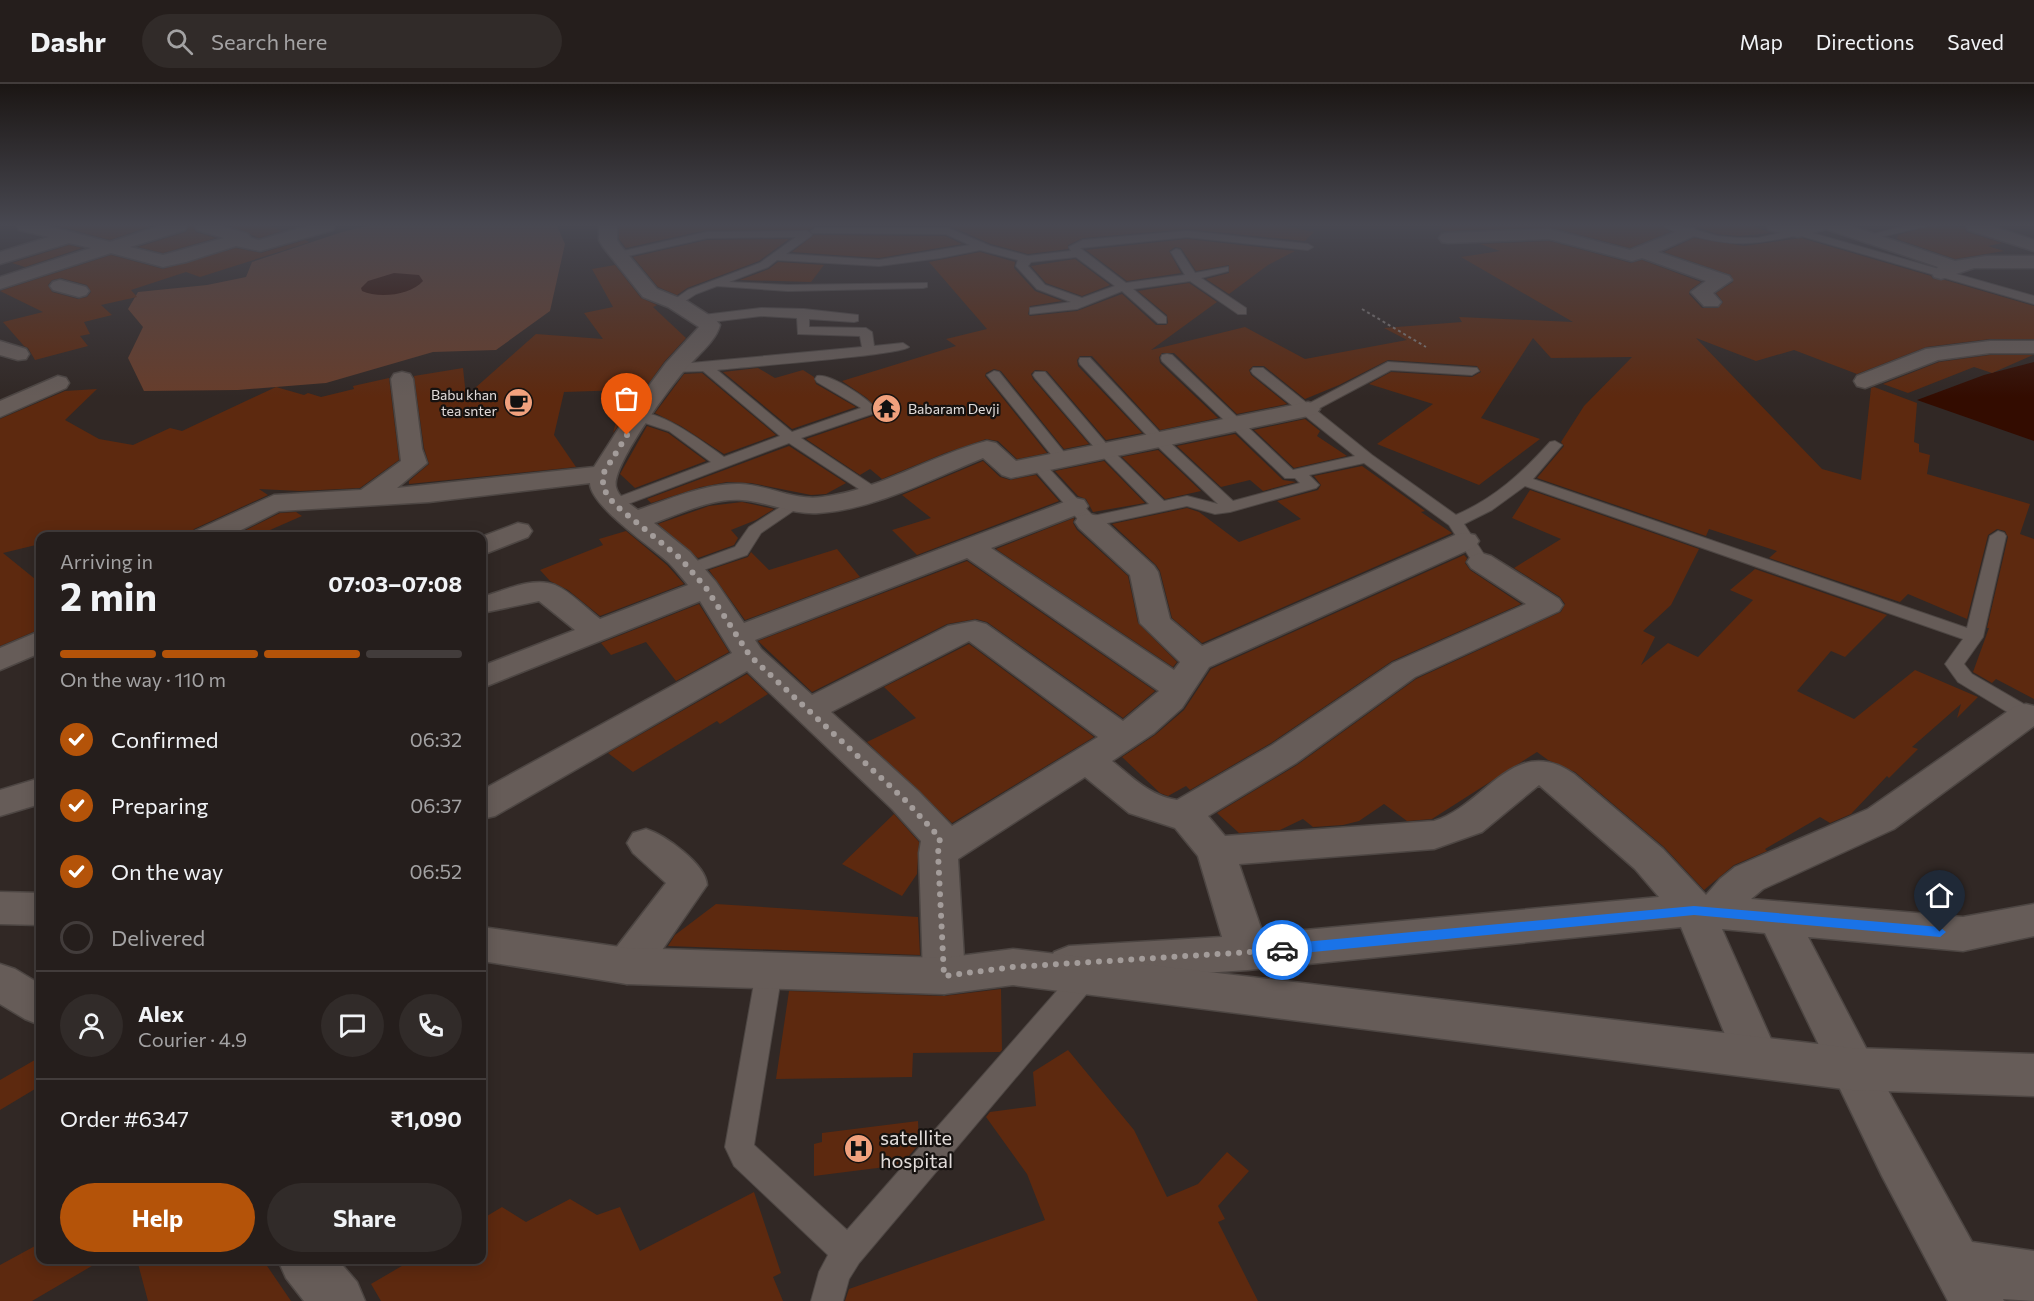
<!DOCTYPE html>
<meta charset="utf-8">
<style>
body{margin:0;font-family:Commissioner,sans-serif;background:#312b29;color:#f1f3f6;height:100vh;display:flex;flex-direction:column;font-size:22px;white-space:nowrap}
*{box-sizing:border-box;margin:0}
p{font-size:20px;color:#a3a2a3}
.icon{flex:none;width:33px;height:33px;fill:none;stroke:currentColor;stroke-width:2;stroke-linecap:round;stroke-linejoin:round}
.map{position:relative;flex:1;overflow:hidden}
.sheet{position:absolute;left:36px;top:448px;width:450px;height:732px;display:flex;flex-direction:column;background:#251e1c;border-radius:12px;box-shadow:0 3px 15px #0003,0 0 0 2px #423c3b}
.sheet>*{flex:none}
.pin{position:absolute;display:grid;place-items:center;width:51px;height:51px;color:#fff;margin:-62px -26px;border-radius:50% 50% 50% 0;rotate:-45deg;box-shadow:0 0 6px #0007}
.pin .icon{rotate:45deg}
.courier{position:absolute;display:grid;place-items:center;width:60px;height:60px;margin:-30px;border:4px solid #1a73e8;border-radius:50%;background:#fff;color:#222;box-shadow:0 2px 8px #0007}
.head em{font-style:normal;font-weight:700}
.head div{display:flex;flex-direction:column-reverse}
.head{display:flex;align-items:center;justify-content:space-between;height:102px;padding:0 24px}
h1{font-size:39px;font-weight:700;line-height:45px}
.bar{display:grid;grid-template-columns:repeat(4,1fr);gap:9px 6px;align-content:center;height:72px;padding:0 24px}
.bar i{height:8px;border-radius:4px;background:#423c3b}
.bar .active{background:#b45309}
.bar p{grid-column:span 4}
.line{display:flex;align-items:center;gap:15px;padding:0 24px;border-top:2px solid #423c3b}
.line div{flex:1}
.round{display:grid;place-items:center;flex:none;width:63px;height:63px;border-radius:32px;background:#312b29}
ol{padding:0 24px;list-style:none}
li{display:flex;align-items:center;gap:18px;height:66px}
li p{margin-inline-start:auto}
li .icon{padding:6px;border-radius:50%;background:#b45309;color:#fff;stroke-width:4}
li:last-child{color:#a3a2a3}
li i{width:33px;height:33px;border:3px solid #423c3b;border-radius:50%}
.cta{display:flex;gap:12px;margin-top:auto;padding:12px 24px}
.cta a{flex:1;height:69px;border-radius:36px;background:#b45309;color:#fff;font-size:24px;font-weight:700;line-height:69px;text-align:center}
.cta a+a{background:#312b29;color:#f1f3f6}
header{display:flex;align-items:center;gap:36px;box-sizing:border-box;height:84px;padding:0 30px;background:#251e1c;border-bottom:2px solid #423c3b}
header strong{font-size:28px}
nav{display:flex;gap:33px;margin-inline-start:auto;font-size:21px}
.search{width:420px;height:54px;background:#312b29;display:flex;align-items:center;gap:15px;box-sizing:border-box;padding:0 21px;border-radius:33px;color:#a3a2a3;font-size:22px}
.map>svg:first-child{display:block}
.green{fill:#673d2b}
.water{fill:#330c00}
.building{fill:#5d290f;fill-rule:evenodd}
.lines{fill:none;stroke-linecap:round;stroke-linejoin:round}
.lane-casing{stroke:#4d4643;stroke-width:2}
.street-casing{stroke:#4d4643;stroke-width:3}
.secondary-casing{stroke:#4d4643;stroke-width:3}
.path{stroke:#7f7875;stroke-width:2;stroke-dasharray:3 3;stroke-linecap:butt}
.lane{fill:#665c58;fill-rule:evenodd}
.street{fill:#665c58;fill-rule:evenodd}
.secondary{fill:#665c58;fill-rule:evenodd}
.route{fill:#1a73e8}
.done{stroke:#a39c9a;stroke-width:6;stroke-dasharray:0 10.8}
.labels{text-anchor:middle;stroke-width:4.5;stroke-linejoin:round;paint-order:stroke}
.far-poi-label{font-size:14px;fill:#e1dbd9;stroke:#161210;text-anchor:end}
.near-poi-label{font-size:20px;fill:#e1dbd9;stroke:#161210;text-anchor:start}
</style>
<header>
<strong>Dashr</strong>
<div class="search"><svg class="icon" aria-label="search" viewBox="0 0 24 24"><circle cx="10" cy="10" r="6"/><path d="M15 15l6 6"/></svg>Search here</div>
<nav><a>Map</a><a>Directions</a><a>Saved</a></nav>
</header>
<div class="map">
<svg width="2034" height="1217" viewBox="0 0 2034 1217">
<rect width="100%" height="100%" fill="#312825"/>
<!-- green -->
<path class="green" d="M367,142H557L565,160L550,227L496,266L433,268L326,299L238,306L144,307L128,274L143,243L128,225L138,208L207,201L246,193L252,178L342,148Z"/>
<!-- water -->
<path class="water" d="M394,189L419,191L423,197C411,211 379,215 362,207L361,204L368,197Z
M2034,278V357L1917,316L1984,291Z"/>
<!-- building -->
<path class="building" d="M58,142H151L110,156Z
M189,142H193L196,148L216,154L163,169L138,163L186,148Z
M231,142H271L282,147L259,154Z
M619,142H814L809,146H706L626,164L619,155Z
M950,142H1285L1314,148L1305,157L1187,145L1083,154L1068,161V165L1028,170L991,160Z
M1442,142H1661L1670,148L1630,164L1550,143L1446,147L1441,145Z
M1695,142H1753L1771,149L1738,152L1717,150Z
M1929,142L1964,143L1967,148L2002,159L1988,162L2004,167L1955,175L1897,155L1898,151Z
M814,151L945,152L962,160L879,174L792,168Z
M1694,154L1744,162L1801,154L1931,192L1933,195L1945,196L2034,222V255H1990L1926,263L1857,290L1794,266L1756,277L1696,254L1822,385L1861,396L1871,304L1874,303L1917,319L1914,358L1919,360V368L1930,371L1927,390L2030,420L2020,450L2034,455V615L1996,595L1992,599L1973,588L1989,544H1987L2008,453L2005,447L1997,445L1988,451L1967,535L1908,510L1900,518L1769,474L1777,467L1709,445L1706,452L1537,394L1564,362L1561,358L1584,322L1632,273L1551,274L1533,254L1481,334L1540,355L1479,401L1377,360L1433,320L1369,300L1391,288L1472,293L1481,288L1477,282L1388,276L1339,301L1305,315L1264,282H1253L1249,286L1251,291L1287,320L1237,330L1174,269H1162L1159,273L1160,279L1218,334L1160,346L1092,272H1080L1077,276L1078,282L1142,349L1106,356L1047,287L1035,286L1031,290L1033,295L1089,360L1064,365L1001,287L994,285L986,289L985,292L1047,369L1017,375L998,357L986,355L945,369L882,395L870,385L860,391L806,355L876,331L879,327L867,314L842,297L956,262L946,255L987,245L929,178L980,168L1015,178L1014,184L1035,207L1062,217L1030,222L1028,230L1030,232L1077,227L1122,210L1156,241H1166L1168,239L1167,231L1138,207L1189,199L1217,218L1151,266L1245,243L1305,275L1407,256L1384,244L1462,238L1459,233L1573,238L1461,173L1500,167L1480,160L1549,157L1631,179L1642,176L1701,198L1690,206L1689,210L1702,224H1718L1723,218L1716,209L1733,198L1731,191L1664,168Z
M789,155L759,177L687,204L677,211L658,203L633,173L707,156Z
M1187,155L1295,167L1268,181L1229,210L1206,195L1229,189V181L1196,187L1181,164L1175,163L1169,167L1181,189L1127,197L1086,166Z
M305,156L310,158L200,193L186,188L131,206L137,213L101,221L112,231L84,238L90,250L80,252L88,262L35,276L28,264L24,262L3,238L43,228L0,207L111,171L163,185L236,164L261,169ZM61,194L87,201L91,208L87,213L78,215L52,208L48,201L52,196Z
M69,161L82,164L25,183L12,179Z
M1075,175L1110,201L1082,212L1046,199L1031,182Z
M778,178L824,181L811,198L740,196L769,185Z
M615,181L641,214L657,221L653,223L686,254L664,278L613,349L625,306L564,308L554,351L576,383L409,400V397L429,380L424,364L414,292L463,284L466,312L536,250L603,255L584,229L613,223L592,185Z
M1990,271H2033L1992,289L1974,283L1908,309L1883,300L1939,278Z
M758,284L775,294L803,286L814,293L816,300L856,323L792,345L723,288Z
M702,289L776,351L724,370L681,342L655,329L684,290Z
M389,294L399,376L360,404L300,407L259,405L268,411L194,445L189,453H40V460L3,469L40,499V545L0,562V335L65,307L97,305L65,336L99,355L133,361L170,344L182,347L276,303L304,311L308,309L321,313L354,305L353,302Z
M1305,335L1320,347L1317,352L1347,372L1294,384L1254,346Z
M647,342L668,349L706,377L635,404L620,390Z
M1235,350L1283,396L1296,398L1263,407L1250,396L1221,403L1177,362Z
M789,362L846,399L826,410L811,411L751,399L727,398L701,403L651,419L647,415Z
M1158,366L1201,407L1165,415L1122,373Z
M983,377L1000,393L1010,396L1036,391L1059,417L917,471L892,446L931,434L902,411Z
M1104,377L1145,419L1093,428L1086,415L1078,412L1055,387Z
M1362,382L1425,427L1421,428L1452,449L1202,559L1172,534L1160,487L1156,481L1112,440L1187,424L1199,428L1239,458L1301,435L1277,417L1318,406L1321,401L1314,392Z
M1530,406L1699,465L1671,521L1643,547L1655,553L1641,581L1668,559L1698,573L1753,516L1730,506L1755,485L1887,531L1845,573L1831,567L1797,607L1854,635L1915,586L1978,613L1957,634L1961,620L1912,663L1918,665L1889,694L1887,692L1851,730L1830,739L1820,733L1765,765L1767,767L1734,781L1704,806L1664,763L1575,688L1548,676L1537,668L1432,735L1407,737L1384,720L1359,737L1343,741L1313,743L1303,735L1280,746L1239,749L1217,729L1297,681L1416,595L1561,528L1565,520L1560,513L1514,484L1561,455L1512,434Z
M742,418L774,425L756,436L731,446L738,454L734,461L698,474L658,440L709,422Z
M296,428L302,432L254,453H232L280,429Z
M1074,434L1073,439L1077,446L1128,492L1138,539L1177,578L1173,583L996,465Z
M626,447L667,481L684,500L600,532L568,506L550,497L540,486L603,461L599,455Z
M837,465L860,493L745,536L709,486L748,473L751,468L769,486Z
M1464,471L1467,474L1465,479L1470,486L1521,520L1392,577L1271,659L1190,706L1186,702L1168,712L1160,709L1122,673L1155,651L1184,626L1211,585Z
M967,477L1155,607L1123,634L987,538L976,535L947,540L812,608L758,557Z
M699,520L729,568L676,597L646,558L611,571L601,559Z
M969,560L1094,653L952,739L867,658L916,634L884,603Z
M747,590L768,610L720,640L717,637L633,688L608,669Z
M894,730L919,758L917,790L902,812L842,780Z
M716,820L918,833L920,871L668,862L675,851Z
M1001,905L1002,966L1000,968L913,969L912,993L776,995L789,907L944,912Z
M1068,966L1134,1046L1167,1113L1198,1100L1227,1068L1249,1087L1218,1122L1225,1135L1218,1138L1258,1217H845L849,1205L1045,1136L1027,1090L986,1033L990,1028L1036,1022L1033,988Z
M40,973V1002L0,1026V996Z
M918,1037L919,1060L901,1081L814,1092V1060L822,1058V1049Z
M754,1108L781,1189L773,1193L783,1217H381L371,1200L412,1176H482V1135L502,1123L526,1138L570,1115L597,1131L620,1123L640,1167Z
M35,1162L38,1176H102L32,1217H0V1181Z
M137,1176H263L291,1217H148Z"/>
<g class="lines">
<defs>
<path id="lane" d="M1663,142H1681L1717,152L1738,154H1758L1798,145L2034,212V220L1798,151C1754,161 1733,163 1690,151C1681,149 1670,147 1663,142Z
M1905,142H1927L1863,157L1858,154Z
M816,144H948L990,162L1028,172L1071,167L1069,163L1083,156L1187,147L1308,160L1313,163L1308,166L1187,153L1080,164L1126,199L1185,191L1171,168L1176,165L1180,166L1195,189L1228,183V187L1201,194L1246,224V230H1238L1190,197L1133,205L1166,233V239H1158L1122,207L1077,225L1030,230V224L1071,218L1037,205L1016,182L1018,176L980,166L940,174L879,182L777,176L768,183L729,198L788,201L927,199V203L923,204L788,207L717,202L696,210L676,223L670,219L672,217L688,206L760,179L796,153L707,154L619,174L614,171L619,168L707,148L807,147L812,150L811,152L786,170L879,176L970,161L946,150L812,149L811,147ZM1076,173L1115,202L1082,214L1045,201L1028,182L1031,178Z
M761,224L804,225L858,231V237L854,238L809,235V243L866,244L872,248L874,262L903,259L909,263C901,271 742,283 717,286L792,348L861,324L817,298L815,295L817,292C830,289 869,315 877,326L875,329L801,354L878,405L881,408L878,411H868L789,359L620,423H608L606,420L608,417L711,378L669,347L633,335L631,332L633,329C658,323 704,359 724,373L780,352L703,287L674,288L667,284L669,281L862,263L860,252L798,250L797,234L761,232L703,239L697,235L703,231Z
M1167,270L1172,271L1293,386L1355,372L1253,290L1251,287L1253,284H1263L1308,320L1388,278L1477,284L1479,287L1472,291L1391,286L1316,326L1372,371L1456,431C1495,414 1522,389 1550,358L1555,357L1562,361L1533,395L1967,544L1990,452L1998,447L2004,449L2006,452L1983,553L1964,580L1972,590L2034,626V642L2027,640L1958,598L1945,580L1963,555L1525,402L1492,426L1464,440L1489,478L1487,482H1475L1449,441L1364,379L1309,391L1319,401L1316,404L1230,428L1215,430L1187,422L1089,443L1083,441L1033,384L1031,381L1033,378H1043L1093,432L1149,420L1100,370L1035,294L1033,291L1035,288H1045L1110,364L1164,417L1187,412L1218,420L1154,359L1080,280L1079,277L1080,274H1090L1164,353L1233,417L1300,399L1295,394H1285L1162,277L1161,274L1162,271Z
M994,287L999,288L1068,373L1070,376L1068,379H1058L987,291Z
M793,415L799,417L801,420L799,423L761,449L747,471L689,491L683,490L680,486L683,482L735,463L749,443Z
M769,877L778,881L782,888L754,1061L847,1146L1077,884L1086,881L1095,884L1099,892L1095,900L859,1179L849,1195L843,1217H811L819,1188L828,1171L734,1082L725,1063L756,888L760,881Z"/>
<path id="street" d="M17,142H47L110,158L160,142H187L185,146L130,163L163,171L224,154L197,146L195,142H222L248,150L251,154L259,156L307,142H335L333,146L260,167L236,162L186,178L163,183L111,169L0,205V193L91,164L69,159L0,180V168L49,153L19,146Z
M599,142H617V156L620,161L657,205L687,217L715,235L720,241C716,258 694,274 683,288C668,306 611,383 616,403C618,413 630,420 638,426C670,415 706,399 740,400C768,401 793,417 822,413C880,406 931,371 987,357L996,359L1016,377L1308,318L1316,320L1320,325L1316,330L1308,332L1011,394L1002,391L983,374C931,395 876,425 819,429C792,431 768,418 742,416C712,414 681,429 654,439L690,468L716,498L744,539L1075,414L1084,416L1088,422L1084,428L991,464L1174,586L1180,578L1140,539L1130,491L1079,444L1075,438L1079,432L1089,430L1099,432L1154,482L1158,488L1170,535L1202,562L1455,451L1465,449L1475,451L1479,457L1475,463L1209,583L1182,624L1154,649L1112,677C1132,693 1150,712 1177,716L1272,661L1393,579L1526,520L1471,484L1467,478L1471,472L1481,469L1491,472L1559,515L1563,521L1559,527L1415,593L1296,679L1208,732L1225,752L1434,737C1486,721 1514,648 1574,690L1663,765L1706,811L1720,795L1735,783L1868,725L2014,623L2026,620L2034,622V642L1894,745L1763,805L1751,815L1963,833L2034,820V852L1963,867L1808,853L1891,1012L1972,1158L2034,1167V1217L2003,1215L2004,1217H1948L1882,1092L1765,849L1722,845L1779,973L1772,987L1756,993L1740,987L1681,843L1248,886L1069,898L1054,892L1048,880L1054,868L1069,862L1222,853L1198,772L1175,744L1129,729L1085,693L958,775L965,892L959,905L944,910L929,905L923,892L919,769L921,757L892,725L747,587L495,732L482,735V706L732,569L700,517L482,604V582L575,546L539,517L482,529V513C503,507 533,492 555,501C571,508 587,525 600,535L688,501C682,494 676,486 669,479C652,463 590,422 590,399L429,418L279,427L227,453H191L195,447L274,411L361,406L401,377L391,295L394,290L402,288L410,290L413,295L422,365L427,379L397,404L594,383L630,327L666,279L699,243L668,223L643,213L603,163L599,156ZM967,474L1159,607L1123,637L986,540L975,537L948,542L812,611L761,565L755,556ZM969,557L1098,653L952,742L918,707L831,628ZM1539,701L1635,785L1659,813L1263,850L1239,780L1434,765L1482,748Z
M1767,142H1851L1955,177L1986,172H2034V184H1974L1941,195L1934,193L1932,189L1938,183L1826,145L1798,153L1769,146Z
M1966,142H1992L2034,156V167L1968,146Z
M1688,143L1694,144L1697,148L1694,152L1658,168L1729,192L1732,196L1713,209L1721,218L1718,222H1704L1691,208L1706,197L1642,174L1632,177L1549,155L1448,159L1442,158L1439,154L1442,150L1448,149L1549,145L1630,166Z
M60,196L86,203L89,207L86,211L79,213L53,206L50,202L53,198Z
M0,257L26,265L29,270L26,275L18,276L0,271Z
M1990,257H2034V269H1990L1938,276L1865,304L1857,302L1854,297L1857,292L1926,265Z
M58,292L66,294L69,299L66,304L0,333V317Z
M518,439L528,441L532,447L528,453L482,471L481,453Z
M40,547V569L0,586V564Z
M40,694V720L0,732V706Z
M646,745C665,751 706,780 707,801L642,895L627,900L612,895L606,882L612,869L666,799L633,769L627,759L633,749Z
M0,880L15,885L40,900V941L25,935L0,920Z
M278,1176H338L357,1198L365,1217H304L286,1194Z"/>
<path id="secondary" d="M0,808L40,809V841L0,840Z
M482,843L627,864L944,874L1013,865L1852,964L2034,970V1012L1852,1006L1013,901L944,910L627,900L482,877Z"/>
</defs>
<!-- lane casing -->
<use href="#lane" class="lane-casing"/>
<!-- street casing -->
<use href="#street" class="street-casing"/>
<!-- secondary casing -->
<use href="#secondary" class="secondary-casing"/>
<!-- path -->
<path class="path" d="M1362,225L1426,263"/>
<!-- lane -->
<use href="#lane" class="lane"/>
<!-- street -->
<use href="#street" class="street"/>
<!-- secondary -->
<use href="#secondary" class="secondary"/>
</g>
<!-- sky -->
<linearGradient id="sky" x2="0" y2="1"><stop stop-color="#1b1614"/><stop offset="0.45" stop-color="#484851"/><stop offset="1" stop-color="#484851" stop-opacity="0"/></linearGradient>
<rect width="2034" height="313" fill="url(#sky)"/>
<!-- route -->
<path class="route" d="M1694,822L1940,843L1946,848L1940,853L1694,831L1282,871L1276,866L1282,860Z"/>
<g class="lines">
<!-- done -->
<path class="done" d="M627,351L603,390V404L614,420L680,474L706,504L750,572L905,716L940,754L938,769L944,892L1013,883L1282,866"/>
</g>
<!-- icons -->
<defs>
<symbol id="cafe-disc" viewBox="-11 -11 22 22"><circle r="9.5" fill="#f1a17d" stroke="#161210"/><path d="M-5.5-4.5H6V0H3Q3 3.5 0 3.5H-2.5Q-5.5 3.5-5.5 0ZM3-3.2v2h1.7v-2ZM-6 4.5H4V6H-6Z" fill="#111"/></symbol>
<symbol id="temple-disc" viewBox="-11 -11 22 22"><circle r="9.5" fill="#f1a17d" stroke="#161210"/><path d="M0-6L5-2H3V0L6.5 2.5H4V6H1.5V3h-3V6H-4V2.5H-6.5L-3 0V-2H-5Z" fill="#111"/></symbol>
<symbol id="hospital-disc" viewBox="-11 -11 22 22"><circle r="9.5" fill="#f1a17d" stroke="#161210"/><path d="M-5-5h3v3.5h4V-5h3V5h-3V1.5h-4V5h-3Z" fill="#111"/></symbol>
</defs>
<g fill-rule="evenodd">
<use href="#cafe-disc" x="502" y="302" width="33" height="33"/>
<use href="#temple-disc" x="870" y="308" width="33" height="33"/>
<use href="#hospital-disc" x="842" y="1048" width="33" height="33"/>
</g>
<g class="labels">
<!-- far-poi labels -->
<g class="far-poi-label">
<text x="497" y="316">Babu khan<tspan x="497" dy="16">tea snter</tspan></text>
<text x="908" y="330" text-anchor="start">Babaram Devji</text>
</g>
<!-- near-poi labels -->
<g class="near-poi-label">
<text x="880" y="1061">satellite<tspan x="880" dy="23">hospital</tspan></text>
</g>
</g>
</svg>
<div class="pin" style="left:627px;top:351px;background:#ea580c"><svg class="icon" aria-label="bag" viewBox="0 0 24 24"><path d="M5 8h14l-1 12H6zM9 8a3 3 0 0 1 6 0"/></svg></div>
<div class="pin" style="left:1940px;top:848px;background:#1f2937"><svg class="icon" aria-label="home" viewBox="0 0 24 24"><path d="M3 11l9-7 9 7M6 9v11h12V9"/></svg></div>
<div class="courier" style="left:1282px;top:866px"><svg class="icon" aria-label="car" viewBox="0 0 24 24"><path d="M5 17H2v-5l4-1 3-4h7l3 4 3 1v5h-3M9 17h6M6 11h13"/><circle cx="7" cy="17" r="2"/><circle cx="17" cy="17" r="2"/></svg></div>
<section class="sheet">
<div class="head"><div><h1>2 min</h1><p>Arriving in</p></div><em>07:03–07:08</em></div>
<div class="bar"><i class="active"></i><i class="active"></i><i class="active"></i><i></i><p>On the way · 110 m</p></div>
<ol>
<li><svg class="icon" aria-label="check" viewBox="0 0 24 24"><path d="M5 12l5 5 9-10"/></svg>Confirmed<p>06:32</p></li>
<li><svg class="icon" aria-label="check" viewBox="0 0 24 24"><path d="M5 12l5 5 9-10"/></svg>Preparing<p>06:37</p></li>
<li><svg class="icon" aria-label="check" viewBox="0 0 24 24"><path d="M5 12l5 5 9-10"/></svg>On the way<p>06:52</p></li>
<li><i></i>Delivered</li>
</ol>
<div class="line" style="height:108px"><a class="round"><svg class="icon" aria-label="person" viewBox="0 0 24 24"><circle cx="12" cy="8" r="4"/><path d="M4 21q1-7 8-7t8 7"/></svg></a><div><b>Alex</b><p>Courier · 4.9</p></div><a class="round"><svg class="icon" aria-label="chat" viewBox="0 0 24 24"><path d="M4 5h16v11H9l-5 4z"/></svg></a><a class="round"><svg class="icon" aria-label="phone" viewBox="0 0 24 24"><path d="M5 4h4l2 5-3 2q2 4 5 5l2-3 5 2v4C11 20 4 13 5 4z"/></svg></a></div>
<div class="line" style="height:78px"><div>Order #6347</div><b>₹1,090</b></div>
<div class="cta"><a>Help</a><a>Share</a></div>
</section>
</div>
